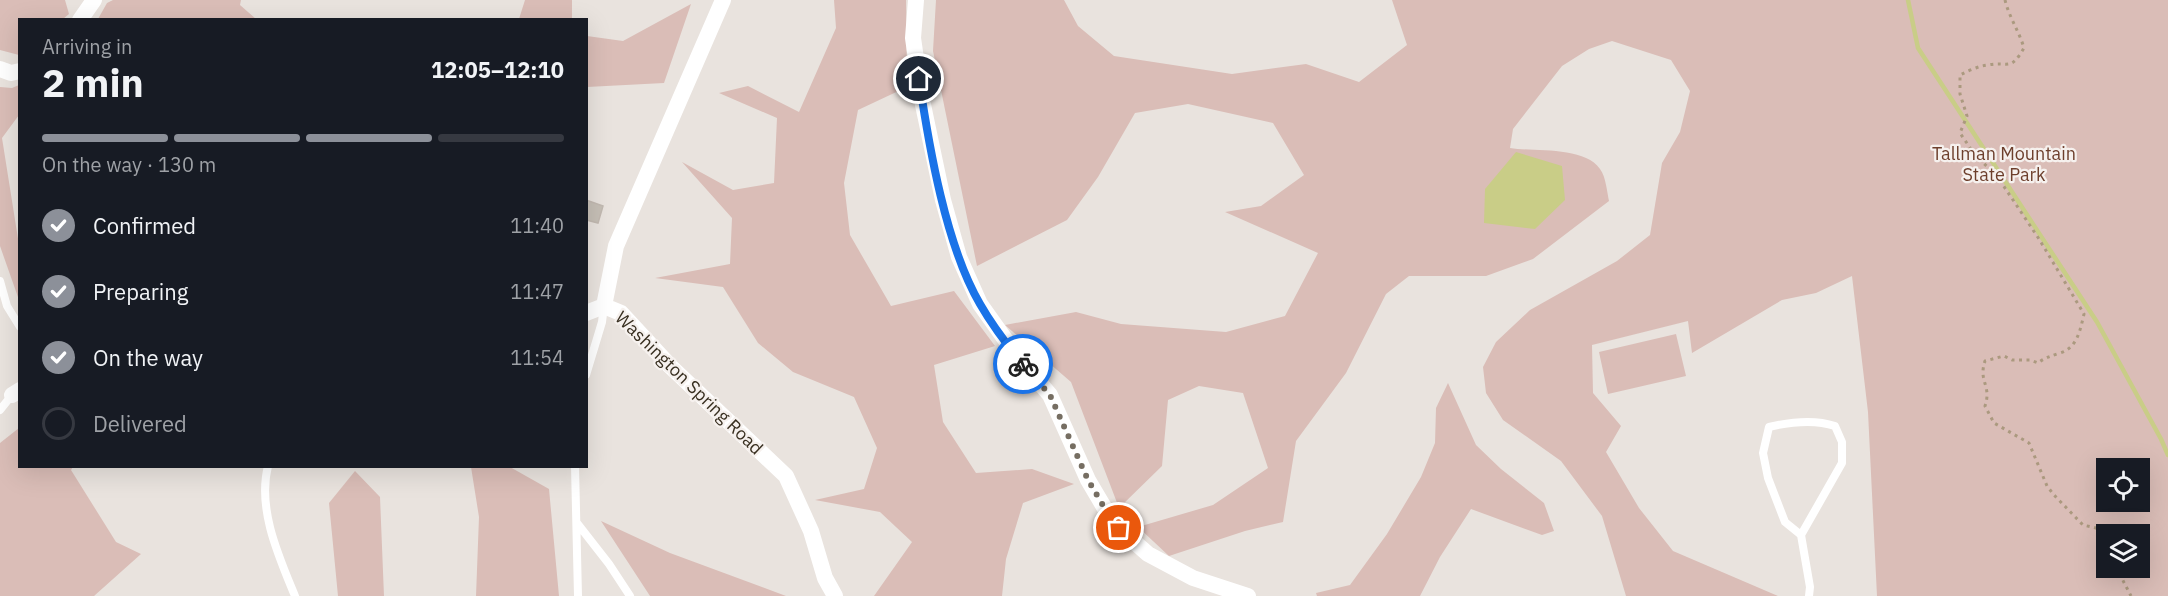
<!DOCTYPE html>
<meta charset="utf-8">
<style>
body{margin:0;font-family:"IBM Plex Sans",sans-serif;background:#242831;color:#f1f3f6;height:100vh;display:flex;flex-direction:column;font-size:22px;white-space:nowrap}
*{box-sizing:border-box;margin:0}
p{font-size:20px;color:#9ea1a6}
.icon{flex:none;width:33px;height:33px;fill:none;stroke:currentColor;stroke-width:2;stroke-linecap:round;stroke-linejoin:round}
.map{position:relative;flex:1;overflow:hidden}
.sheet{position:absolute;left:18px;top:18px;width:570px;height:450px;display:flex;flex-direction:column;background:#171b24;border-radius:0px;box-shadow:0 6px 24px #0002}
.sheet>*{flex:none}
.controls{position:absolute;left:2096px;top:458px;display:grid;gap:12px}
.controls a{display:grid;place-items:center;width:54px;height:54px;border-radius:0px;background:#171b24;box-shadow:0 6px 24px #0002;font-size:30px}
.pin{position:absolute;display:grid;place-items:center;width:51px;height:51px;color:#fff;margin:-26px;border:3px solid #fff;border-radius:50%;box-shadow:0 2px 6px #0007}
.courier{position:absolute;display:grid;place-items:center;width:60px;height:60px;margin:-30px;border:4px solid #1a73e8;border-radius:50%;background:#fff;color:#222;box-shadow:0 2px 8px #0007}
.head em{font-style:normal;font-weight:800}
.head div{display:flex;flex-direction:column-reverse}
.head{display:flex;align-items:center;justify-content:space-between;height:102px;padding:0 24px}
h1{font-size:39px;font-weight:800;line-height:45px}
.bar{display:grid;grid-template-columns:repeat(4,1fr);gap:9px 6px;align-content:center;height:72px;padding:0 24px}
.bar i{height:8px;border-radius:4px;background:#363941}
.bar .selected{background:#8c9099}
.bar p{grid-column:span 4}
ol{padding:0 24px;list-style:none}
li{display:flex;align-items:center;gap:18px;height:66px}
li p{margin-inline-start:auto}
li .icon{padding:6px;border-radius:50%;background:#8c9099;color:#fff;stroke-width:4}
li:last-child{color:#9ea1a6}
li i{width:33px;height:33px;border:3px solid #363941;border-radius:50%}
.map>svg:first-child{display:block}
.green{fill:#dabdb7;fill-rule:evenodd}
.water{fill:#c9cd87}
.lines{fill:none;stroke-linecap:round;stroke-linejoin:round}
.stream{stroke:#c9cd87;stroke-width:4.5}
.building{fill:#c6bfb6;stroke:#c2b9b1;stroke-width:1.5}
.path{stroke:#ab997f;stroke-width:3;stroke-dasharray:3 4.5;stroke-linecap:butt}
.service{stroke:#fff;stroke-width:8}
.minor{stroke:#fff;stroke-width:16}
.done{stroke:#766e62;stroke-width:6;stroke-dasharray:0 10.8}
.route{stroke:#1a73e8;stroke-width:8}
.labels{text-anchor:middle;stroke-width:4.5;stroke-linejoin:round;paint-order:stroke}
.park-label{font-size:18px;fill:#6d3f2c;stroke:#f6f1ee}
.street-label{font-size:18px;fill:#382f20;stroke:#f6f1ee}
</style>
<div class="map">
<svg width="2168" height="596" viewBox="0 0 2168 596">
<rect width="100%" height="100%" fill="#e9e3de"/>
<!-- green -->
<path class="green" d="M0,0H65L69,14L63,19L20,20L19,55L0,50Z
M113,0H241L240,5L256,19H98L107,3Z
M525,0H572V19H519Z
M834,0H906L907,87L858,110L844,183L850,235L891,306L954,291L995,346L934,365L943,422L976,473L1032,469L1074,484L1023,503L1006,559L1002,596H874L912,542L880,512L815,500L864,489L877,448L854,397L793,372L758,343L723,287L655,278L730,264L732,218L682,162L733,190L774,183L777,118L719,93L748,86L799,112L836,28Z
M936,0H1064L1078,26L1114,56L1232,74L1306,64L1359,82L1407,45L1392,0H2168V596H1877L1868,412L1852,276L1816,293L1782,300L1692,353L1688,321L1592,345L1593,393L1621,426L1606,452L1639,508L1673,551L1778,596H1626L1602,516L1561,461L1503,420L1486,393L1483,367L1496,342L1530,310L1617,261L1650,235L1662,163L1680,132L1690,91L1671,60L1612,41L1589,49L1562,66L1513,129L1510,148C1535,152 1584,146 1600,169C1606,177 1607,192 1609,201L1533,259L1486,276H1409L1386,294L1346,373L1296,441L1283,522L1245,531L1169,556L1138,527L1213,505L1268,468L1243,393L1199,386L1168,400L1162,466L1119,508L1071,382L1005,325L1076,312L1121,324L1226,332L1285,316L1318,253L1225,212L1261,206L1304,175L1273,123L1188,104L1135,113L1098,177L1067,220L977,266L933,51ZM2106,468H2139V501H2106ZM2106,534H2139V567H2106Z
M691,4L664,83L587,87V36L623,41Z
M19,85V115L2,138L19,245V300L0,246V87L12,88Z
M1676,334L1686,376L1608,394L1599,352Z
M1448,383L1476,445L1501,469L1544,503L1554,531L1542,535L1471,509L1440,557L1420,596H1317L1316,593L1350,585L1387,534L1421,477L1435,443L1436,408Z
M19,428L20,466L73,467L71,470L116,542L141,554L94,596H0V443Z
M471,467H510L549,489L559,596H476L479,517Z
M355,471L380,497L384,596H338L329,503Z
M601,521L670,553L786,596H650Z"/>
<!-- water -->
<path class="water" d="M1516,152L1562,166L1565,200L1535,229L1484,223L1485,189Z"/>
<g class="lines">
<!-- stream -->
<path class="stream" d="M1908,0L1918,48L2097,322L2161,439L2168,455"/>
</g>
<!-- building -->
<path class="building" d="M586,200L603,206L598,223L586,220Z"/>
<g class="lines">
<!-- path -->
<path class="path" d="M2005,0C2009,17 2019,31 2024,48C2010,72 2009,61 1988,65C1978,66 1968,71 1960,75V94L1967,116L1960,133L1975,155L1997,176L2039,239L2084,314C2080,331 2077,348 2060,353C2051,356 2044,358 2038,363L2030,360H2012L2004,356L1985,361C1978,382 1992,385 1985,406L1994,423L2029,443L2047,486L2054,495L2083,525L2096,528L2106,535
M2116,567L2131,596"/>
<!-- service -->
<path class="service" d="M0,281L7,306L20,327
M586,375L602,322L604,306
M0,410L12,395
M268,466C257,509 279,557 295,596
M575,466L578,596
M577,523L609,564L630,596
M1801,535L1785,522L1768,478L1763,453L1769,427C1790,422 1814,419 1835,426L1842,442V463L1801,535L1810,587L1809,596"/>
<!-- minor -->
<path class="minor" d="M723,0L616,246L604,306L621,313L670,366L786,476L811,531L825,578L835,596
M916,0L913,38L922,100L943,200L959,257L980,304L1017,356L1050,395L1088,480L1114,524L1148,554L1193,578L1248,596
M80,20L94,0
M0,69L11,73L20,71
M586,313L604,306
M12,395L20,390"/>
</g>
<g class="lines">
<!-- done -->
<path class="done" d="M1023,364L1050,395L1088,480L1114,524L1119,528"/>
<!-- route -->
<path class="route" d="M919,79C929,147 946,246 980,304C992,325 1008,346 1023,364"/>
</g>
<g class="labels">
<!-- park labels -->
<g class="park-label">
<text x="2004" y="160">Tallman Mountain<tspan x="2004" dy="21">State Park</tspan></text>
</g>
<!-- street labels -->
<g class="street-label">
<text transform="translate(689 383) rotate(44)" y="6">Washington Spring Road</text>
</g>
</g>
</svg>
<div class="controls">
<a><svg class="icon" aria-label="locate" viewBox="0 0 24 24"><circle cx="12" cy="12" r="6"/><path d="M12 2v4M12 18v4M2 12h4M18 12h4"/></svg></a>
<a><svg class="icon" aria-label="layers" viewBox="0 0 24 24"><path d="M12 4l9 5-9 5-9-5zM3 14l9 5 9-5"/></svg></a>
</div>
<div class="pin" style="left:1119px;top:528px;background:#ea580c"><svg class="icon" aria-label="bag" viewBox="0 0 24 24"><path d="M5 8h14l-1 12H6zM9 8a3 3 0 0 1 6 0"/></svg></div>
<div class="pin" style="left:919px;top:79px;background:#1f2937"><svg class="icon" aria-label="home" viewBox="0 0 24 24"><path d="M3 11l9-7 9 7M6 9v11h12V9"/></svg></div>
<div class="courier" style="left:1023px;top:364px"><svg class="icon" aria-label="bike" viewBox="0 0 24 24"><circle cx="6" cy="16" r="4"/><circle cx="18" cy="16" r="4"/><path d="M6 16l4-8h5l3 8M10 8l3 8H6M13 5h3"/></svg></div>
<section class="sheet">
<div class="head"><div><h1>2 min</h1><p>Arriving in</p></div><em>12:05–12:10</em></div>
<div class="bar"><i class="selected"></i><i class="selected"></i><i class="selected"></i><i></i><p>On the way · 130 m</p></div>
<ol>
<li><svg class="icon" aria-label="check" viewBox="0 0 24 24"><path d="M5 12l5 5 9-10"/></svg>Confirmed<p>11:40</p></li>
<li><svg class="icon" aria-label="check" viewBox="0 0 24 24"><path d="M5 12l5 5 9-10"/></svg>Preparing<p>11:47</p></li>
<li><svg class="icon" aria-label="check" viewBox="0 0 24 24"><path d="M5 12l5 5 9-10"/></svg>On the way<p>11:54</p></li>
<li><i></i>Delivered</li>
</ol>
</section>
</div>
